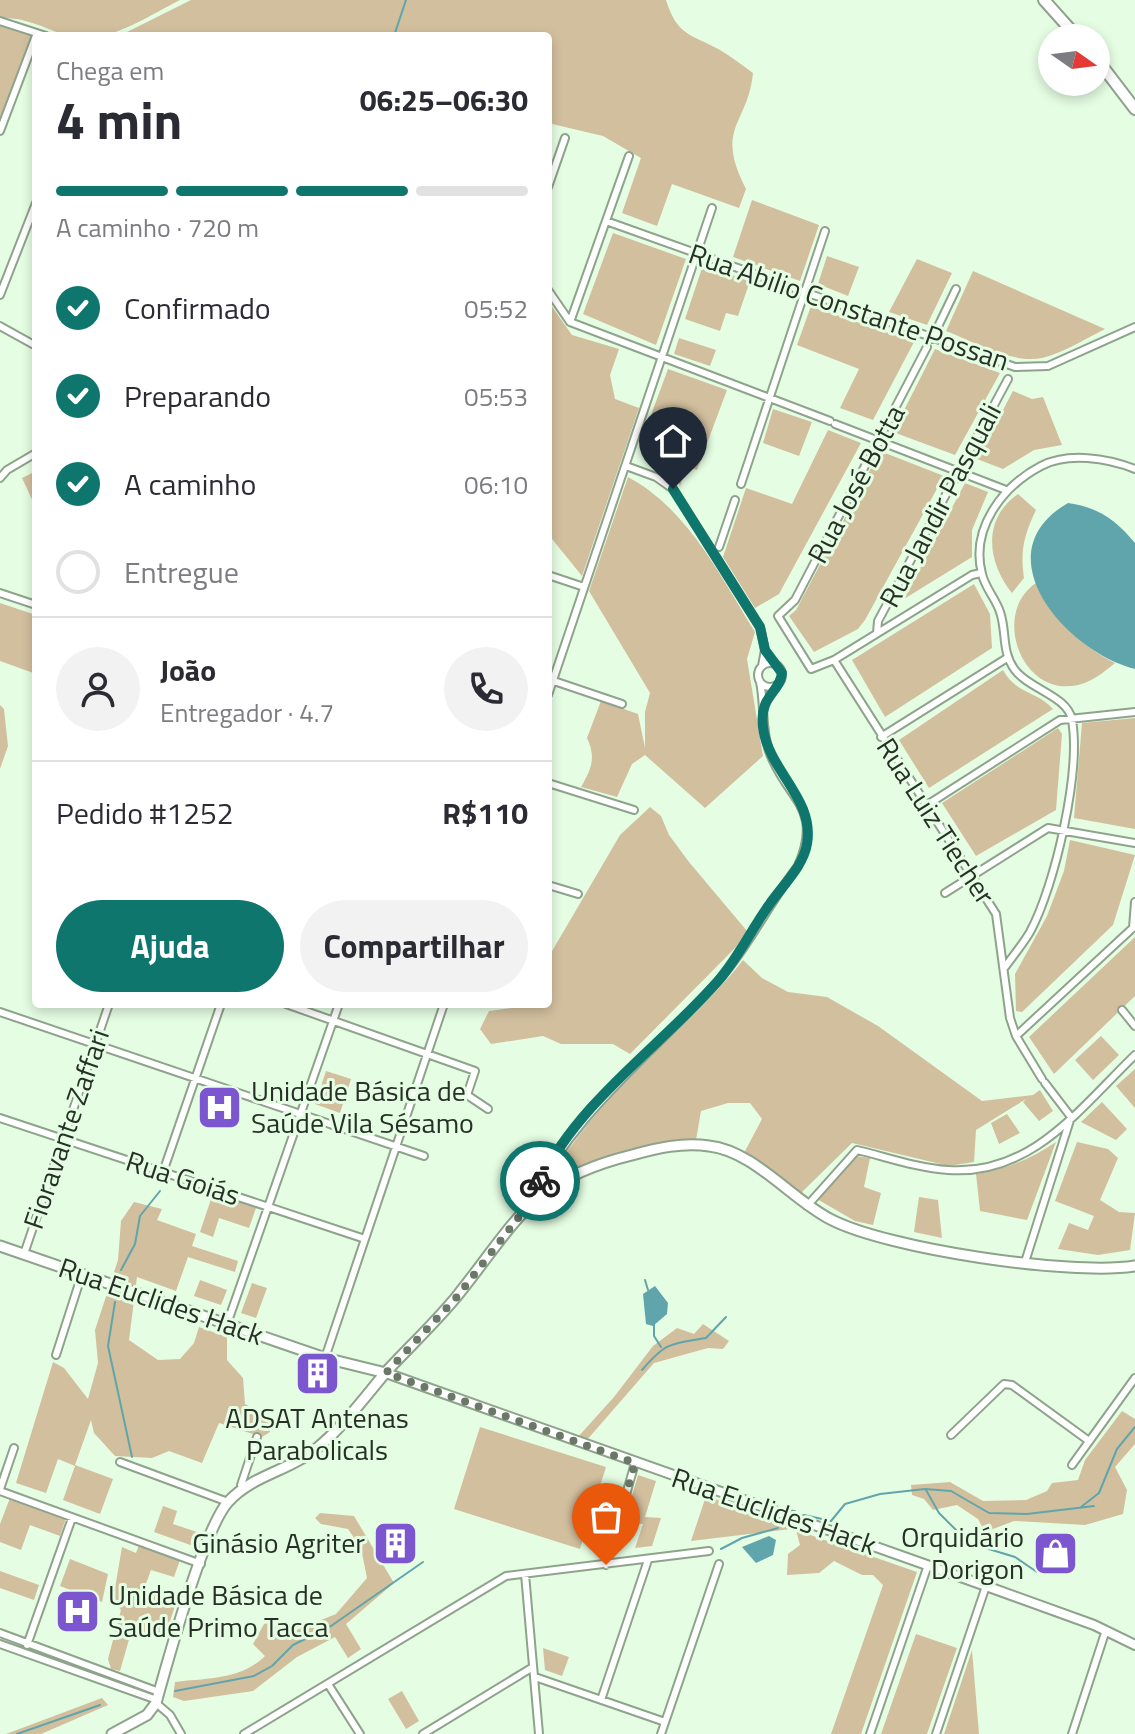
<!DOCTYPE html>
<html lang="pt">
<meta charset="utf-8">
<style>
body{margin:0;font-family:"Titillium Web",sans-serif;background:#f2f2f3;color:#2b2b33;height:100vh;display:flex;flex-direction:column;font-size:30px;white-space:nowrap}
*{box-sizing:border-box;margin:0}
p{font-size:26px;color:#7c7c81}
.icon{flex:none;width:44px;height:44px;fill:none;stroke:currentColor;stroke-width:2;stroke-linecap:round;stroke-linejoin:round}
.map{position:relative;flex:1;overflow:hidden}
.details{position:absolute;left:32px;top:32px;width:520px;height:976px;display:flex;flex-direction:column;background:#fff;border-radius:8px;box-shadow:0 4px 12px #0003}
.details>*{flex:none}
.needle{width:52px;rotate:104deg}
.buttons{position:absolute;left:1038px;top:24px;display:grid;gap:16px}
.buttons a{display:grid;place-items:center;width:72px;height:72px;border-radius:50%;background:#fff;box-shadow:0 4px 12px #0003;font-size:40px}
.pin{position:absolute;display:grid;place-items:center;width:68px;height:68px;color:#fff;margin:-82px -34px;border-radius:50% 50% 50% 0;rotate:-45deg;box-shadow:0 0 8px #0007}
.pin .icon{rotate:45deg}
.courier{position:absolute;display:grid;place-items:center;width:80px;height:80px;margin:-40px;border:6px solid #0f766e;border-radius:50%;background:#fff;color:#222;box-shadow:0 2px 10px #0007}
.summary em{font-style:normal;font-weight:700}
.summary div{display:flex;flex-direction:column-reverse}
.summary{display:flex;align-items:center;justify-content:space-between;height:136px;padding:0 24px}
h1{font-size:52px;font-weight:700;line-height:60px}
.bar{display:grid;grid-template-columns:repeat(4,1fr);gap:12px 8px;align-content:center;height:96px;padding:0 24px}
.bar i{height:10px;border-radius:6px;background:#e1e1e2}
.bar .current{background:#0f766e}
.bar p{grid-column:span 4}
.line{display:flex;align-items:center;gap:20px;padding:0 24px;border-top:2px solid #e1e1e2}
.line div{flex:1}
.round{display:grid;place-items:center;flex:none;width:84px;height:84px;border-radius:42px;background:#f2f2f3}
ol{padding:0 24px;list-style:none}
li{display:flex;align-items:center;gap:24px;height:88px}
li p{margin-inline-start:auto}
li .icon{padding:8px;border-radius:50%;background:#0f766e;color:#fff;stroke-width:4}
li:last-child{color:#7c7c81}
li i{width:44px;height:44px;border:4px solid #e1e1e2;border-radius:50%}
.cta{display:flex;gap:16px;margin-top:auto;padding:16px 24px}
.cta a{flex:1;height:92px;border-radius:48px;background:#0f766e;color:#fff;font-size:32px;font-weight:700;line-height:92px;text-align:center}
.cta a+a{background:#f2f2f3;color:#2b2b33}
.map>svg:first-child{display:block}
.green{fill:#d2bf9e}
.water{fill:#61a5ac}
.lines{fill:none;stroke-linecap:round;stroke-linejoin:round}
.stream{stroke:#61a5ac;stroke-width:2}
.minor-casing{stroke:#8ea38b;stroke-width:10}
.tertiary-casing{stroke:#8ea38b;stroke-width:12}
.secondary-casing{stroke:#8ea38b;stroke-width:13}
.primary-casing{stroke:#8ea38b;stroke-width:14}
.minor{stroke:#fff;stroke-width:6}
.tertiary{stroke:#fff;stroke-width:8}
.secondary{stroke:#fff;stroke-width:9}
.primary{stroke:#fff;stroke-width:10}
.done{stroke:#6a7868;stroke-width:8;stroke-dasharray:0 14.4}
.route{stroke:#0f766e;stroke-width:10}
.labels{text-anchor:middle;stroke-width:6;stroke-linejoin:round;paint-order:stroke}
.street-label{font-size:28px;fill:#273026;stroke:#e5fde3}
.poi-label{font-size:28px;fill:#273026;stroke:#e5fde3;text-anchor:start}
</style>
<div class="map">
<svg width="1135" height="1734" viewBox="0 0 1135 1734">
<rect width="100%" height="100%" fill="#e5fde3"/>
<!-- green -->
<path class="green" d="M0,0H180C146,17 105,47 65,35C42,27 25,17 0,18Z
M191,0H666C677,36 691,34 720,50C732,57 742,65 753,73C748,125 714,127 746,189L739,208L672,184L657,226L622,213L641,158L603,136L548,123V36H119Z
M3,24L23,25L34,30L0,119V26Z
M752,200L819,225L800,281L733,257Z
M613,233L686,259L656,345L583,314Z
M827,256L859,267L848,296L818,284Z
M917,259L952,273L927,325L889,312Z
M703,265L750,281L738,316L726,313L720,331L685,319Z
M973,271L1105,329C1085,339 1063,353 1042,358C1012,364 974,342 946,331Z
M548,301L572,335L619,349L610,375L615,399L639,408L582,576L548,534Z
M811,306L914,342L873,420L840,408L859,369L797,345Z
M679,338L716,350L710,366L674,354Z
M935,349L1000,373L955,455L893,432Z
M668,369L727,390L697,470L685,466L680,487L677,475L653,460L641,442Z
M1013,391L1032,399L1043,397L1062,445L1034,450L1003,469L977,459Z
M773,409L812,422L799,456L763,443Z
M828,430L861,443L779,594L755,608L723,557L746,488L792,504Z
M880,451L944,476L865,620L858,629L814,652L789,616L796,610Z
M36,471V508L22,478Z
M628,477C688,509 720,576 755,632L747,659L763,756L705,808L645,755L632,764L617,797L581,787C592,768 596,757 587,738L601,701L638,714L645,748V712L650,693L589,591Z
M965,483L988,492L972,530V557L904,599Z
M1018,494L1036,510C1024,535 1020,551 1024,578L1012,593C987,562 982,519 1018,494Z
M1036,583C1052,617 1081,646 1115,663C1104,672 1092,682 1078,685C1021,698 991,613 1036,583Z
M974,584L990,614L992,648L885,717L852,660Z
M0,603L36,615V674L0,661Z
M1003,670C1017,695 1038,691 1053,709L929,788L899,740Z
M0,705L4,709L8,746L0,769Z
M1135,718V829L1074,818L1082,723Z
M1058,728L1062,734L1056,810L976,856L942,803Z
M650,807L661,816L669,835L689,862L747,931L736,947L630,1054L613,1044H561L543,1036L491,1044L480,1029L489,1011L512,1008L515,1004H548V958L620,835Z
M1070,840L1135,855L1113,925L1022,1012L1016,1011L1015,974L1047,916L1064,871Z
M1135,937V996L1054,1074L1029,1037Z
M743,960L762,978L788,992L827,997L878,1026L982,1101L1033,1095L1040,1090L1053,1111L1039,1121L1023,1102L1026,1099L976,1130L974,1162L949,1166L852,1143L801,1193L758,1166L744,1153L762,1119L750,1103H728L701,1111L696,1140L620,1153L546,1180C574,1142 602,1103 635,1070C671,1033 712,1000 743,960Z
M1101,1036L1119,1055L1093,1080L1075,1060Z
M1135,1069V1108L1116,1086Z
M326,1071L351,1079L340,1113L315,1104Z
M1102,1102L1127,1129L1116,1140L1081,1122Z
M1007,1114L1020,1133L999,1144L991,1123Z
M1056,1142L1027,1220L980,1211L976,1174C1006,1169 1031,1159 1056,1142Z
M1077,1142L1108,1149L1118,1158L1100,1200L1119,1212L1135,1213L1130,1250L1098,1255L1058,1249L1069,1223L1088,1230L1094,1216L1055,1201Z
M856,1156L870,1158L864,1187L881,1193L873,1225L855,1221L817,1199Z
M213,1193L256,1208L249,1228L219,1218L213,1237L200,1232Z
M919,1197L938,1200L942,1238L914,1232Z
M134,1202L162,1209L157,1220L196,1234L192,1246L238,1261L235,1272L188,1257L176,1291L137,1277L129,1340L158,1360L180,1359L194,1343L199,1327L227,1337V1360L243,1378L245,1404L269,1416L270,1432L262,1437L219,1423L202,1463L169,1451L152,1458L115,1456L94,1433L91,1420L75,1465L113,1479L100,1514L63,1500L75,1466L58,1459L46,1493L16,1483L53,1362L64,1368L88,1399L98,1363L95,1330L118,1260L121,1221Z
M200,1280L227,1290L221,1305L194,1296Z
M252,1283L267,1288L256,1318L241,1313Z
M703,1324L729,1341L723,1349L708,1348L654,1363L586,1441L577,1438L614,1397L653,1346L677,1328L694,1334Z
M1122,1411L1135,1419V1444L1115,1467L1127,1490L1123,1514L1085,1525L1014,1521L985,1532L978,1519L957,1505L933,1510L924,1499L912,1495L911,1485L950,1482L983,1501L1026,1500L1047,1491L1052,1483L1078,1480L1085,1460Z
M480,1427L606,1467L580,1549L454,1509Z
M638,1475L656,1481L645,1517L661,1518L652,1546L635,1548L643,1524L624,1523Z
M706,1496L799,1528L691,1541Z
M10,1498L66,1518L60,1536L30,1525L21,1550L0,1542V1524Z
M163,1506L177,1511L173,1524L200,1533L196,1547L154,1532Z
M320,1513L354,1516L394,1583L346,1624L361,1649L348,1658L335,1637L297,1657L253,1691L184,1701L173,1697L175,1682C206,1678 241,1680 265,1656L253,1644L264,1624L273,1622L281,1633L287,1634L336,1614L367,1578L361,1548L348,1529L321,1524L315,1518Z
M796,1530L917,1572L861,1734H831L883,1585L873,1575H862L834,1561L819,1573L787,1575L788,1554L800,1545Z
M139,1545L180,1560L174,1577L151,1570L144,1589L177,1600L164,1639L132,1629L120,1671L111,1669L108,1659L121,1610L113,1600L122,1547L136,1553Z
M70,1559L108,1574L102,1602L60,1586Z
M0,1571L39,1585L34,1600L0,1588Z
M916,1634L957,1648L927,1734H881Z
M543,1648L569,1657L562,1676L545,1670Z
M972,1650L979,1734H944Z
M402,1691L419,1721L406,1729L388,1699Z
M102,1698L108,1705L41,1734H6Z"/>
<!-- water -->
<path class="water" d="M1068,503C1098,507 1116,520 1135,543V669C1067,652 980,554 1068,503Z
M655,1286L668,1303L667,1314L653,1326L646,1324L643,1294Z
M769,1536L776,1540L773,1555L756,1563L742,1547Z"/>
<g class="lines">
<!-- stream -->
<path class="stream" d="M394,36L406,0
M121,1270L135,1244L140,1216L160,1191
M645,1280L648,1290
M115,1302L108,1346L132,1457
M654,1324V1336L661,1347
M642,1370C667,1341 671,1344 706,1338L726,1317
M926,1490L939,1513L969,1543L1015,1557L1037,1572
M1081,1507L1099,1493L1117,1449L1135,1427
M786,1510L795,1511
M804,1515L831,1521L845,1504L880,1494L925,1489L951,1491L989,1513L1027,1514L1094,1506
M721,1549L742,1538L778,1528
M175,1691L254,1676L272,1666L293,1645L331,1626L423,1562
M17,1734L100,1705"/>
<defs>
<path id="minor" d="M0,21L46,36
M0,131L37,33
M548,187L565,138
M606,221L1015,367L1048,366L1135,327
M548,290L570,322
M0,295L36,203
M570,322L830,421
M570,322L629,156
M0,326L36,346
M932,339L956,289
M927,347L795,600L778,616L811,669L834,660L972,575L981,573
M835,424L1006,490
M626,466L656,477L673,489L760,627L765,650L762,666
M0,478L7,470L36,453
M741,484L825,231
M719,547L735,500
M548,575L584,587
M0,593L36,605
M877,633L878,621L1008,379
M834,660L996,914L1010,1018L1016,1036L1042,1079
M758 675a12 12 0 1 1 24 0a12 12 0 1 1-24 0Z
M548,679L622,704
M548,695L712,208
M881,737L1007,658
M548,783L634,810
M927,805L1060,720L1135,712
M548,885L578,894
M945,893L1048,828L1135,843
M1133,928L1135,902
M1005,967C1013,956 1023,944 1030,932C1055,886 1081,772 1072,720C1068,696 1029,689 1015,670C1001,651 1007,632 1000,612C996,599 985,588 982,574C970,528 1003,486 1041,466C1068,452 1107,458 1135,469
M286,1004L475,1071L467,1095L488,1109
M1122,1010L1135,1026
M0,1012L424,1156
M1016,1036L1135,926
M0,1118L365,1239
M163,1172L221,1004
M529,1204C575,1110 650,1057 718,981C749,946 769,903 798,866C824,806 786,800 769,751C761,728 765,705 760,682
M807,1206L857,1150C887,1157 917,1168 948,1170C1032,1176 1080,1108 1135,1055
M24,1254L109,1004
M1025,1262L1071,1117L1045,1083
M227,1324L339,1004
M56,1355L82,1274
M325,1358L444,1004
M951,1435L1004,1384L1012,1385L1089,1441
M120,1462L228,1502
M1072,1465L1135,1378
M0,1489L14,1448
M243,1489L241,1485L257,1437
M0,1491L201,1564
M606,1565L635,1463
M525,1574L539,1734
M0,1633L159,1692
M0,1644L157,1700
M27,1645L72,1518
M535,1677L665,1722
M328,1684L360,1734
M601,1700L648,1560
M156,1703L170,1715L181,1734
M244,1734L506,1576L709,1551
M423,1734L533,1667
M661,1734L719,1564
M870,1734L928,1565
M936,1734L986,1586
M1072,1734L1105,1633"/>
<path id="tertiary" d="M386,1373L986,1586L1094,1625L1135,1645"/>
<path id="secondary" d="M0,1246L325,1358L386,1373
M112,1734L147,1715L156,1703C167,1663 204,1529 228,1502C252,1475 289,1471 316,1449C343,1427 364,1398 386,1372C409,1347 435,1323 457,1296C518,1220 530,1180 632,1155C657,1148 683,1142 709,1146C754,1151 791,1199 830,1219C887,1249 1071,1276 1135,1266"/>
<path id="primary" d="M1044,0L1078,38
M1096,58L1135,109"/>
</defs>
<!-- minor casing -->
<use href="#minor" class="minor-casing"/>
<!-- tertiary casing -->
<use href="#tertiary" class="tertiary-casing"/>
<!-- secondary casing -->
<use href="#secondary" class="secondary-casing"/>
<!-- primary casing -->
<use href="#primary" class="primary-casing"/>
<!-- minor -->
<use href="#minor" class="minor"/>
<!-- tertiary -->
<use href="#tertiary" class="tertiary"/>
<!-- secondary -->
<use href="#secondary" class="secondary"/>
<!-- primary -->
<use href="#primary" class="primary"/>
</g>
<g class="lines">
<!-- done -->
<path class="done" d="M540,1181L529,1204L456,1298L386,1373L635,1463L606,1565"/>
<!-- route -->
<path class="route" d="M540,1181C580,1100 660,1047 718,981C738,958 751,930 769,905C782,886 803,867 807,844C815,798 768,771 763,727C759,695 780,693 782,673L765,650L760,627L673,489"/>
</g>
<!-- icons -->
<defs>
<symbol id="hospital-square" viewBox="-11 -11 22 22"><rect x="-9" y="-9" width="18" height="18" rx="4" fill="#7c56cf" stroke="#e5fde3"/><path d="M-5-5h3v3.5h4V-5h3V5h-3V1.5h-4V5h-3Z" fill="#fff"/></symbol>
<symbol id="building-square" viewBox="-11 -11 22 22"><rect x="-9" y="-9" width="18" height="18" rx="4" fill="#7c56cf" stroke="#e5fde3"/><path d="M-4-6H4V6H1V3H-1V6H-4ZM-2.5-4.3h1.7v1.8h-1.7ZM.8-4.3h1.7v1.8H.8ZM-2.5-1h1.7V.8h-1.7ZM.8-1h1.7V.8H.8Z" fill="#fff"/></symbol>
<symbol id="shop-square" viewBox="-11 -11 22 22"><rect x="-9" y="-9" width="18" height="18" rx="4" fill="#7c56cf" stroke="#e5fde3"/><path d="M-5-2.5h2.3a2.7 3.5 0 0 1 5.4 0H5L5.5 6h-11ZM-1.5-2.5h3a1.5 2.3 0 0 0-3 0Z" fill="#fff"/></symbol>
</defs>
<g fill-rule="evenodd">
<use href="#hospital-square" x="194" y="1082" width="51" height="51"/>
<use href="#building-square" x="292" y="1348" width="51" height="51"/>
<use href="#building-square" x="370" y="1518" width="51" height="51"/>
<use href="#shop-square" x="1030" y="1528" width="51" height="51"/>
<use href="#hospital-square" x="52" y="1586" width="51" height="51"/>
</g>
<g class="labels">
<!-- street labels -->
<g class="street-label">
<text transform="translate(849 307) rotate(19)" y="10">Rua Abilio Constante Possan</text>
<text transform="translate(856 484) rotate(-62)" y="10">Rua José Botta</text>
<text transform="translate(940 505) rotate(-62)" y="10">Rua Jandir Pasquali</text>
<text transform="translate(936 821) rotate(57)" y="10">Rua Luiz Tiecher</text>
<text transform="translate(66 1129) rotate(-71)" y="10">Fioravante Zaffari</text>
<text transform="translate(183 1178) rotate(18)" y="10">Rua Goiás</text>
<text transform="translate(161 1301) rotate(19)" y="10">Rua Euclides Hack</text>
<text transform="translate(774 1511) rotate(19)" y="10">Rua Euclides Hack</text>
</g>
<!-- poi labels -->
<g class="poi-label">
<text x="251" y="1101">Unidade Básica de<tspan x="251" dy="32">Saúde Vila Sésamo</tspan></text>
<text x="317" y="1428" text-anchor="middle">ADSAT Antenas<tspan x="317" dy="32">Parabolicals</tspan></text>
<text x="1024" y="1547" text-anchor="end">Orquidário<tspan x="1024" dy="32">Dorigon</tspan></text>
<text x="365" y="1553" text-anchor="end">Ginásio Agriter</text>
<text x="108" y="1605">Unidade Básica de<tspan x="108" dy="32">Saúde Primo Tacca</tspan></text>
</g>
</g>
</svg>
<div class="buttons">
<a><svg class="needle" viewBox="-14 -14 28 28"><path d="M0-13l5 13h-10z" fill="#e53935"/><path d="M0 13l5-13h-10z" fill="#7c7c81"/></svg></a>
</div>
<div class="pin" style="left:606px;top:1565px;background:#ea580c"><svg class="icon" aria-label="bag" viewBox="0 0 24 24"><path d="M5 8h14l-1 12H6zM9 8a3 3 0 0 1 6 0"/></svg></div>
<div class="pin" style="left:673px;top:489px;background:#1f2937"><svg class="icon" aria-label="home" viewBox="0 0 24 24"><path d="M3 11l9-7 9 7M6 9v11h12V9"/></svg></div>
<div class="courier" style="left:540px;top:1181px"><svg class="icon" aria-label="bike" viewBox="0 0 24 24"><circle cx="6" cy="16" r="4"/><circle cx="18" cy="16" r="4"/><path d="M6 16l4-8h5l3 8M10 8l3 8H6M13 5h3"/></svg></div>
<section class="details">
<div class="summary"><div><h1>4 min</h1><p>Chega em</p></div><em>06:25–06:30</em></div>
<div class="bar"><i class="current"></i><i class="current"></i><i class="current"></i><i></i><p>A caminho · 720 m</p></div>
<ol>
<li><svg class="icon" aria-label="check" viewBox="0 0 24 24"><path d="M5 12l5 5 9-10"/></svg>Confirmado<p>05:52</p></li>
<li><svg class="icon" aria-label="check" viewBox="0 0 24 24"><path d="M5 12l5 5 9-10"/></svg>Preparando<p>05:53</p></li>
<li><svg class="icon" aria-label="check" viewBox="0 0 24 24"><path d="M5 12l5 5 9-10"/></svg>A caminho<p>06:10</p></li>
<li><i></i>Entregue</li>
</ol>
<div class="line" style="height:144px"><a class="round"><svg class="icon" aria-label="person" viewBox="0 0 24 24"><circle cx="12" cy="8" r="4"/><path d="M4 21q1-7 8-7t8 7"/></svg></a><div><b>João</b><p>Entregador · 4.7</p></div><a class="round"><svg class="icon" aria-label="phone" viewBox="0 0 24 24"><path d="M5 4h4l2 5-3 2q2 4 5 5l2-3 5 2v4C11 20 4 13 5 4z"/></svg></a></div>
<div class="line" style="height:104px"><div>Pedido #1252</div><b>R$110</b></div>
<div class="cta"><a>Ajuda</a><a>Compartilhar</a></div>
</section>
</div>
